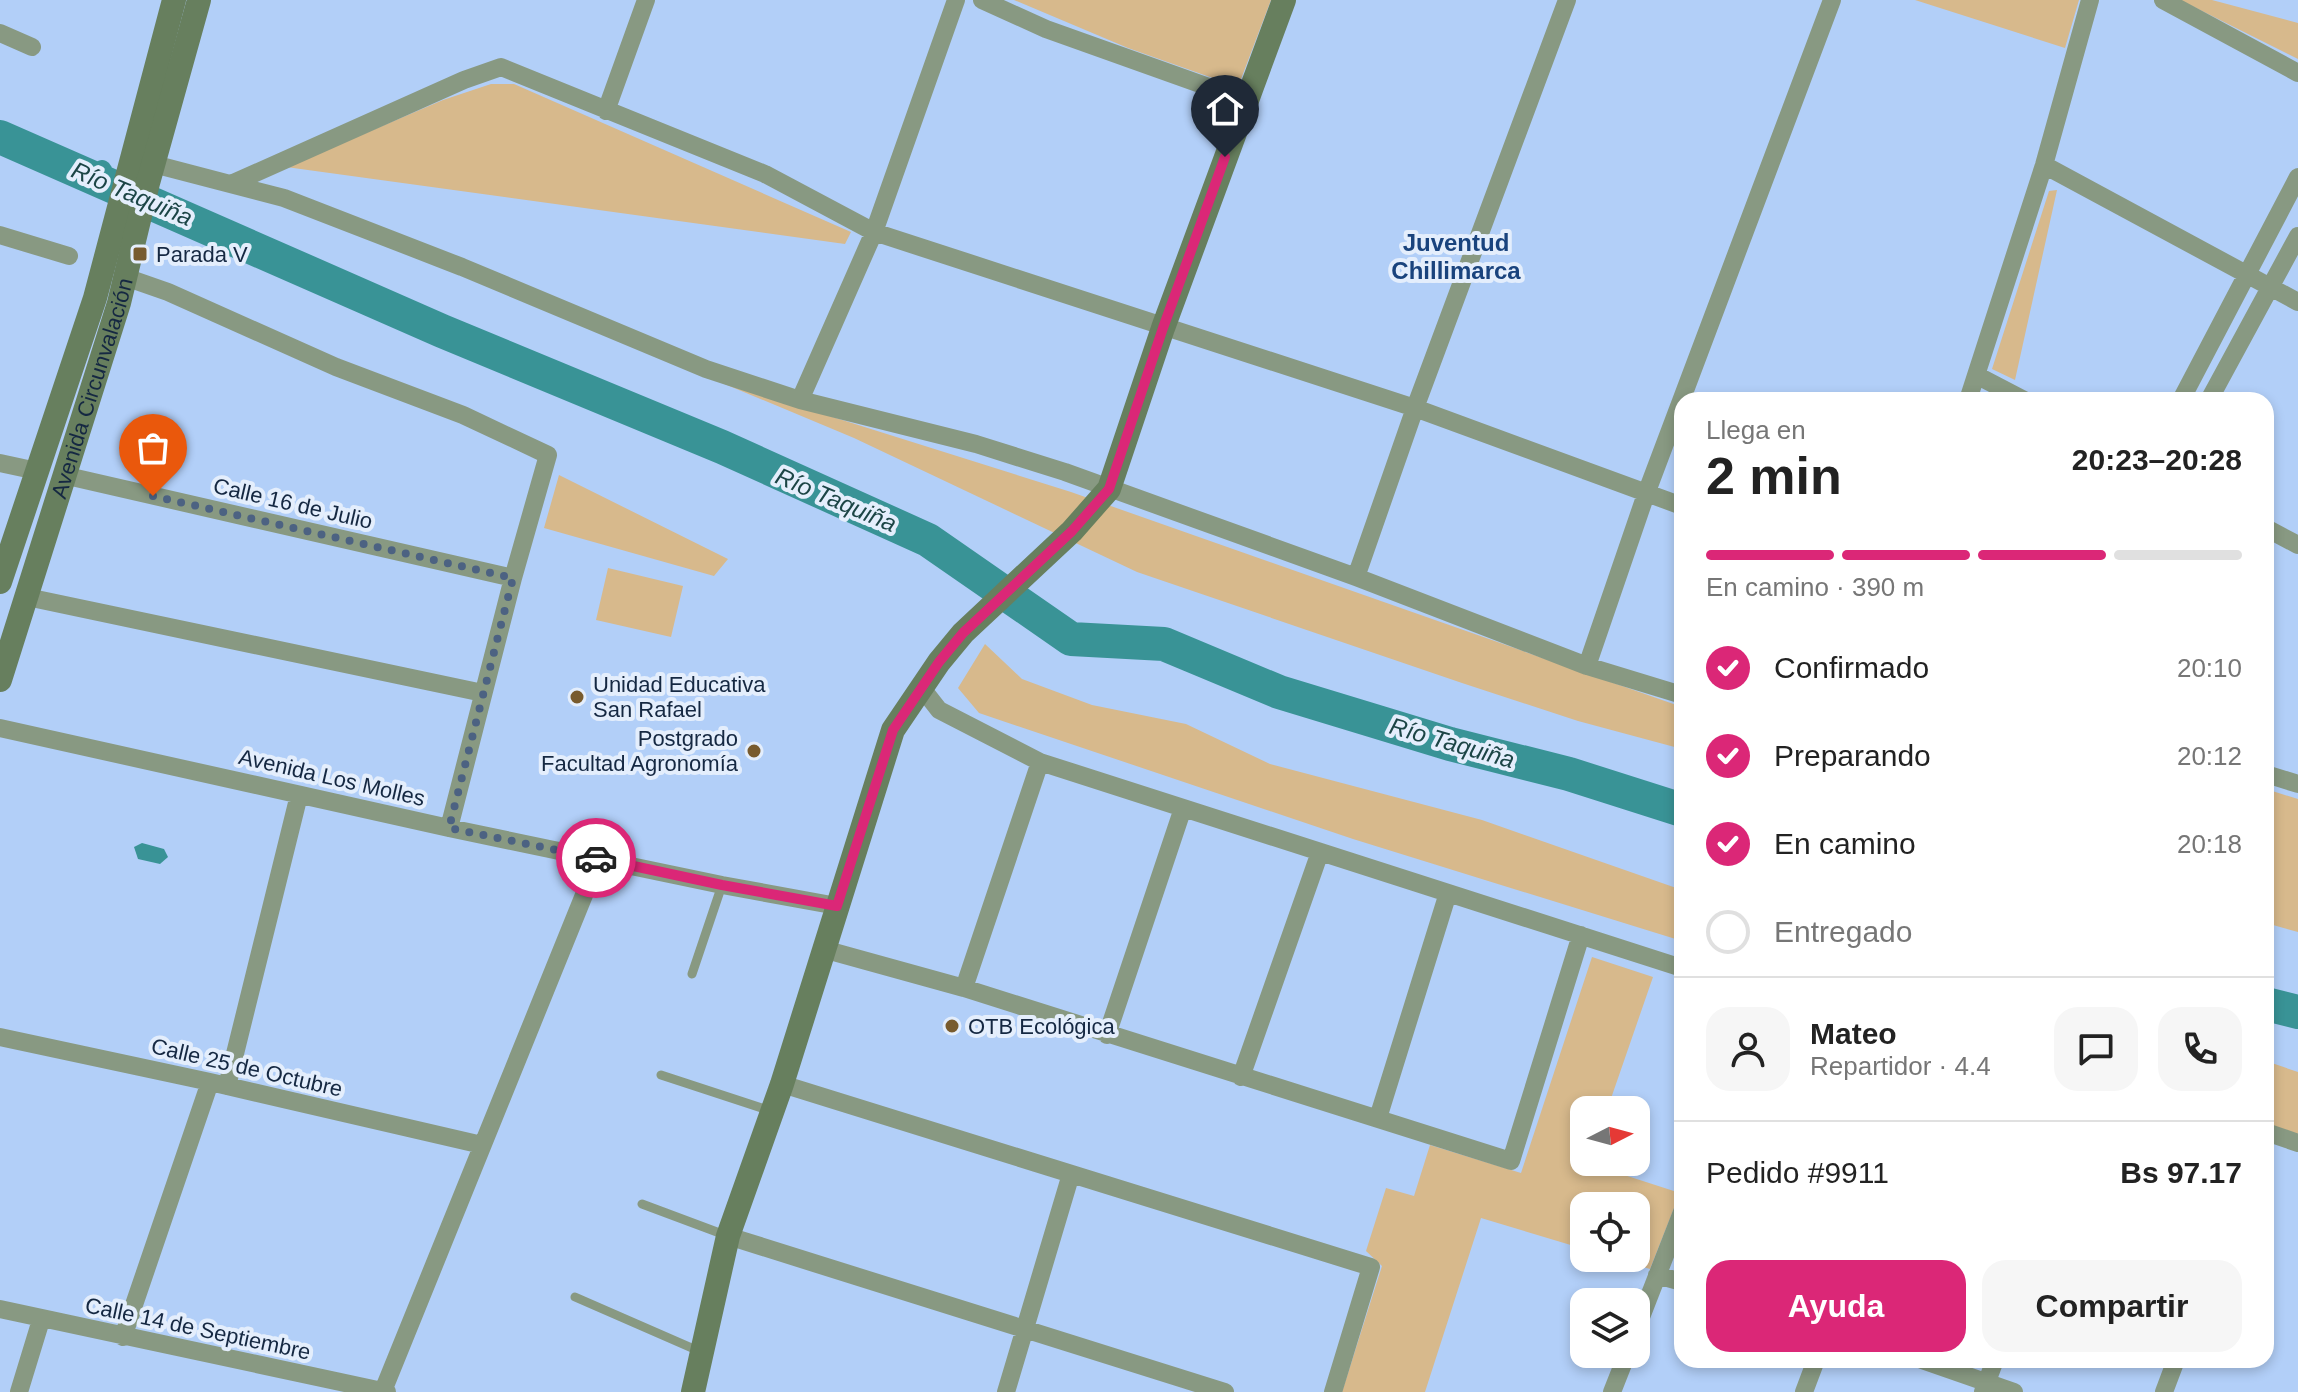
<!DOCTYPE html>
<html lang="es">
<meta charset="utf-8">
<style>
body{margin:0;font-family:Arial,sans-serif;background:#f6f6f6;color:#222;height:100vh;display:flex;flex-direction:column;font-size:30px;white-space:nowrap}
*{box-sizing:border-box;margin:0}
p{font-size:26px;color:#767676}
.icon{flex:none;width:44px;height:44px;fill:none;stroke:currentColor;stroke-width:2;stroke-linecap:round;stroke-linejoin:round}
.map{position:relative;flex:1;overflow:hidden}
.sheet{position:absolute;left:1674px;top:392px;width:600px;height:976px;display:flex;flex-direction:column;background:#fff;border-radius:24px;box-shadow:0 4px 12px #0003}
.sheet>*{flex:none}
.needle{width:52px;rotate:84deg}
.controls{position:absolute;left:1570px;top:1096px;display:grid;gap:16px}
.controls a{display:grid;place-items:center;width:80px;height:80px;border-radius:16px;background:#fff;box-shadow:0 4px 12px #0003;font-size:40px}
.pin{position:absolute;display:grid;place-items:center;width:68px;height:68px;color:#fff;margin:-82px -34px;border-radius:50% 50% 50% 0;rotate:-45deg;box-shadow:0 0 8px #0007}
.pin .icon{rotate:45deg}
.courier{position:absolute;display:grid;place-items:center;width:80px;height:80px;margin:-40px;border:6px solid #db2777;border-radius:50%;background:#fff;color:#222;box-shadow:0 2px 10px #0007}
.headline em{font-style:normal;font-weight:700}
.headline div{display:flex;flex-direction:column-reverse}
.headline{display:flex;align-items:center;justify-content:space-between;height:136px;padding:0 32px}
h1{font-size:52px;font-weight:700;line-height:60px}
.bar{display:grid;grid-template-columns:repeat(4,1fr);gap:12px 8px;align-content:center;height:96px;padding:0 32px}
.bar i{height:10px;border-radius:6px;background:#e0e0e0}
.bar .current{background:#db2777}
.bar p{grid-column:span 4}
.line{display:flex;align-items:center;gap:20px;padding:0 32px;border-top:2px solid #e0e0e0}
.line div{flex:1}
.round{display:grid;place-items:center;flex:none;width:84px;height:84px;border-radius:24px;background:#f6f6f6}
ol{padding:0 32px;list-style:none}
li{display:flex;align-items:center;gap:24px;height:88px}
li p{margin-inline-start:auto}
li .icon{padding:8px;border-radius:50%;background:#db2777;color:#fff;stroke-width:4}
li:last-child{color:#767676}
li i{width:44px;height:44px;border:4px solid #e0e0e0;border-radius:50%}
.primary-button{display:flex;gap:16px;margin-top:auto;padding:16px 32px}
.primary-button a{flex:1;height:92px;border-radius:24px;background:#db2777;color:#fff;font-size:32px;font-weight:700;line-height:92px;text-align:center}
.primary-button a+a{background:#f6f6f6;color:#222}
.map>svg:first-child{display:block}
.green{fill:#d7b98c}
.water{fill:#399396}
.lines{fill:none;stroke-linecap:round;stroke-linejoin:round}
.canal{stroke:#399396;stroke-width:20}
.river{stroke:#399396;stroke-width:34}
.lane{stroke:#889982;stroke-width:9}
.street{stroke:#889982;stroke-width:18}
.secondary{stroke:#677f5e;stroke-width:24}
.done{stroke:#4c6282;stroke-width:8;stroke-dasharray:0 14.4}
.route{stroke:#db2777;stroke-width:10}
.poi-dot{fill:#785b2e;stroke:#e4eefc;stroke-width:3}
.labels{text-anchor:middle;stroke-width:8;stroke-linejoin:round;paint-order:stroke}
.poi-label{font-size:22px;fill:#152842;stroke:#e4eefc;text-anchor:start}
.street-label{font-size:22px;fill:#152842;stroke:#e4eefc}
.water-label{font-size:24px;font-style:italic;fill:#1c4546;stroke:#e4eefc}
.neighbourhood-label{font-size:24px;font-weight:bold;fill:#19437d;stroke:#e4eefc}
</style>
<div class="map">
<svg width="2298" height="1392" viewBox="0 0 2298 1392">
<rect width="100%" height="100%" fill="#b2cff8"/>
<!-- green -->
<path class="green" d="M1014,0H1271L1238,87L1128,48Z
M1915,0H2079L2065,48Z
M2180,0H2212L2298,23V59Z
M491,84H514L851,232L845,244L286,167L443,100Z
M2057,190L2015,380L1992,369L2049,191Z
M715,380L1071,492L1682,707V749L1578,721L1462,683L1137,572L854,438Z
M559,475L728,559L714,576L544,528Z
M608,568L683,586L671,637L596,620Z
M985,644L1022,679L1092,705L1186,724L1270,764L1482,820L1682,890V941L1353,839L979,713L958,688Z
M2266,789L2298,799V932L2266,923Z
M1592,957L1653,977L1607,1110H1584V1162L1680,1193L1650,1269L1613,1258H1636V1206H1584V1249L1481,1218L1425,1392H1342L1382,1266L1366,1251L1386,1188L1414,1196L1430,1145L1521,1173Z
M2266,1061L2298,1072V1134L2266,1124Z"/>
<!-- water -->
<path class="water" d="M142,843L164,849L168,857L160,864L138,859L134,847Z"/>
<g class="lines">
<!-- canal -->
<path class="canal" d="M97,181L102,170"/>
<!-- river -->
<path class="river" d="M0,137L442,331L722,447L928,540L1071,639L1164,644L1279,692L1450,744L1569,774L1682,810
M2266,1004L2298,1012"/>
<!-- lane -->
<path class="lane" d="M692,974L722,885
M661,1075L771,1111
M642,1204L725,1235
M575,1297L701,1352"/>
<!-- street -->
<path class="street" d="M982,0L1046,29L1245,100
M2163,0L2298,73
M0,33L32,47
M606,111L646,0
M142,161L284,198L462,267L706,369L800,400L976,444L1065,472L1356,577L1587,666L1682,695
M2044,165L2298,302
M231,184L464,80L501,67L765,174L874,232L1415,408L1682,506
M0,235L69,256
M125,277L168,292L336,367L463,415L548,455L513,578L449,828
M1978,376L2024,400
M800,400L874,232L956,0
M1968,400L2044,165L2090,0
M2181,400L2298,177
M2209,400L2298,236
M0,463L37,471
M63,475L513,578
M2266,528L2298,545
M1356,577L1415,408L1567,0
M27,597L483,693
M1587,666L1646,494L1832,0
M921,687L939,710L1040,762L1682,968
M0,728L449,828L722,885L837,906
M2266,774L2298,784
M823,949L964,988L1511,1161L1581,935
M964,988L1040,762
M1107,1035L1183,808
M0,1037L210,1082L482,1145
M1241,1077L1320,852
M782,1084L1371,1267L1333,1392
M227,1086L299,795
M1378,1118L1448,893
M2266,1132L2298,1143
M728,1236L1225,1392
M1657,1275L1682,1282
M0,1309L387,1392
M1636,1330L1682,1212
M123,1337L210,1082
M1922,1360L2014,1392
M383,1391L599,858
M19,1392L41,1320
M1006,1392L1071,1174
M1612,1392L1627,1354
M1804,1392L1816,1360
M1983,1392L1995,1360
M2164,1392L2176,1360"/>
<!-- secondary -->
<g class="secondary">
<path d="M0,582L95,298L174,0"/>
<path id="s1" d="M0,680L119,303L148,183L199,0"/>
<path d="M693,1392L728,1236L782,1084L893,730L939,662L963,633L1072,531L1109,489L1163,328L1284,0"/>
</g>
</g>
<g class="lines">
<!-- done -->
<path class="done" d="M153,496L513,578L449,828L596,858"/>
<!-- route -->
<path class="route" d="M596,858L722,885L837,906L893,730L939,662L963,633L1072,531L1109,489L1163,328L1225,157"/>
</g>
<!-- markers -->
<g class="poi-dot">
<rect x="132" y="246" width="16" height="16" rx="4"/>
<circle cx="577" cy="697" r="8"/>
<circle cx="754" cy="751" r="8"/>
<circle cx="952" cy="1026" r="8"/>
</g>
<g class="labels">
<!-- poi labels -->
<g class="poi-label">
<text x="156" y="262">Parada V</text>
<text x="593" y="692">Unidad Educativa<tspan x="593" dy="25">San Rafael</tspan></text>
<text x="738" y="746" text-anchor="end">Postgrado<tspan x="738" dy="25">Facultad Agronomía</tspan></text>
<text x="968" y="1034">OTB Ecológica</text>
</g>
<!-- street labels -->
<g class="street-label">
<text dy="8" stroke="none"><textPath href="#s1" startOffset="306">Avenida Circunvalación</textPath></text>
<text transform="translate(293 503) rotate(13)" y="8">Calle 16 de Julio</text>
<text transform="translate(332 777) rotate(13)" y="8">Avenida Los Molles</text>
<text transform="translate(247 1067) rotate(13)" y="8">Calle 25 de Octubre</text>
<text transform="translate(198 1328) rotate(12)" y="8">Calle 14 de Septiembre</text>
</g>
<!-- water labels -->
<g class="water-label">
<text transform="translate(132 194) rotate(23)" y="8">Río Taquiña</text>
<text transform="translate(836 500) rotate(23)" y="8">Río Taquiña</text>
<text transform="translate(1452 743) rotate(16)" y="8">Río Taquiña</text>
</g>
<!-- neighbourhood labels -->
<g class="neighbourhood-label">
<text x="1456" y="251">Juventud<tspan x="1456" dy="28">Chillimarca</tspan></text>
</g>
</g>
</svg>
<div class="controls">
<a><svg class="needle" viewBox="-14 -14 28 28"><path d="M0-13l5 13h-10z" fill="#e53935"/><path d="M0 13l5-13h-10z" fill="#767676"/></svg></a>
<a><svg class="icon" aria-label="locate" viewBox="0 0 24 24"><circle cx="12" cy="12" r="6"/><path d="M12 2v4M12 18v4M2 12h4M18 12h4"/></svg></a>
<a><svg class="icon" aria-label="layers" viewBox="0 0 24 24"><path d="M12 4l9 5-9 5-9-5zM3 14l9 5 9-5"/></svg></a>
</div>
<div class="pin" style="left:153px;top:496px;background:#ea580c"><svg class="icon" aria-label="bag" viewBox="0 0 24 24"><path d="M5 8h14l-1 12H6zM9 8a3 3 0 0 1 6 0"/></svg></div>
<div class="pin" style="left:1225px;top:157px;background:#1f2937"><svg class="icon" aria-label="home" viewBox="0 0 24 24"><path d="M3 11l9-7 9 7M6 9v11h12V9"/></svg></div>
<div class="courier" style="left:596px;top:858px"><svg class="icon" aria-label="car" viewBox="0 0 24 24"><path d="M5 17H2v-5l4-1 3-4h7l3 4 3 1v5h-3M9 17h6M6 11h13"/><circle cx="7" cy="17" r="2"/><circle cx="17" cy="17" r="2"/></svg></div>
<section class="sheet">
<div class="headline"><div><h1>2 min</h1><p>Llega en</p></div><em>20:23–20:28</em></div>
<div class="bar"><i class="current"></i><i class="current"></i><i class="current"></i><i></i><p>En camino · 390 m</p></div>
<ol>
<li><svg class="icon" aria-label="check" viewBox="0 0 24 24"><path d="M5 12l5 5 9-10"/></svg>Confirmado<p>20:10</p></li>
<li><svg class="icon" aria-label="check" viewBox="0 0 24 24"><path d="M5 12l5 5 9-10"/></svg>Preparando<p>20:12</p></li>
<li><svg class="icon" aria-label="check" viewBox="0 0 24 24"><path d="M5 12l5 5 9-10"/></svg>En camino<p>20:18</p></li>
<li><i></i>Entregado</li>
</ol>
<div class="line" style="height:144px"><a class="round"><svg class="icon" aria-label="person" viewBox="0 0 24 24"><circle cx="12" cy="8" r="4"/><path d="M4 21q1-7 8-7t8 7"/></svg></a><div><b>Mateo</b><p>Repartidor · 4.4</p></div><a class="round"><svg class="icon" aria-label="chat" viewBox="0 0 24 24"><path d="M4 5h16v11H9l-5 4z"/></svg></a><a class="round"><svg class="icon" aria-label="phone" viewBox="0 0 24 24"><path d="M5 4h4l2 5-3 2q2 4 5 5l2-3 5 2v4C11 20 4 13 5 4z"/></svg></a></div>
<div class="line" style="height:104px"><div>Pedido #9911</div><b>Bs 97.17</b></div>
<div class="primary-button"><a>Ayuda</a><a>Compartir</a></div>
</section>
</div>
